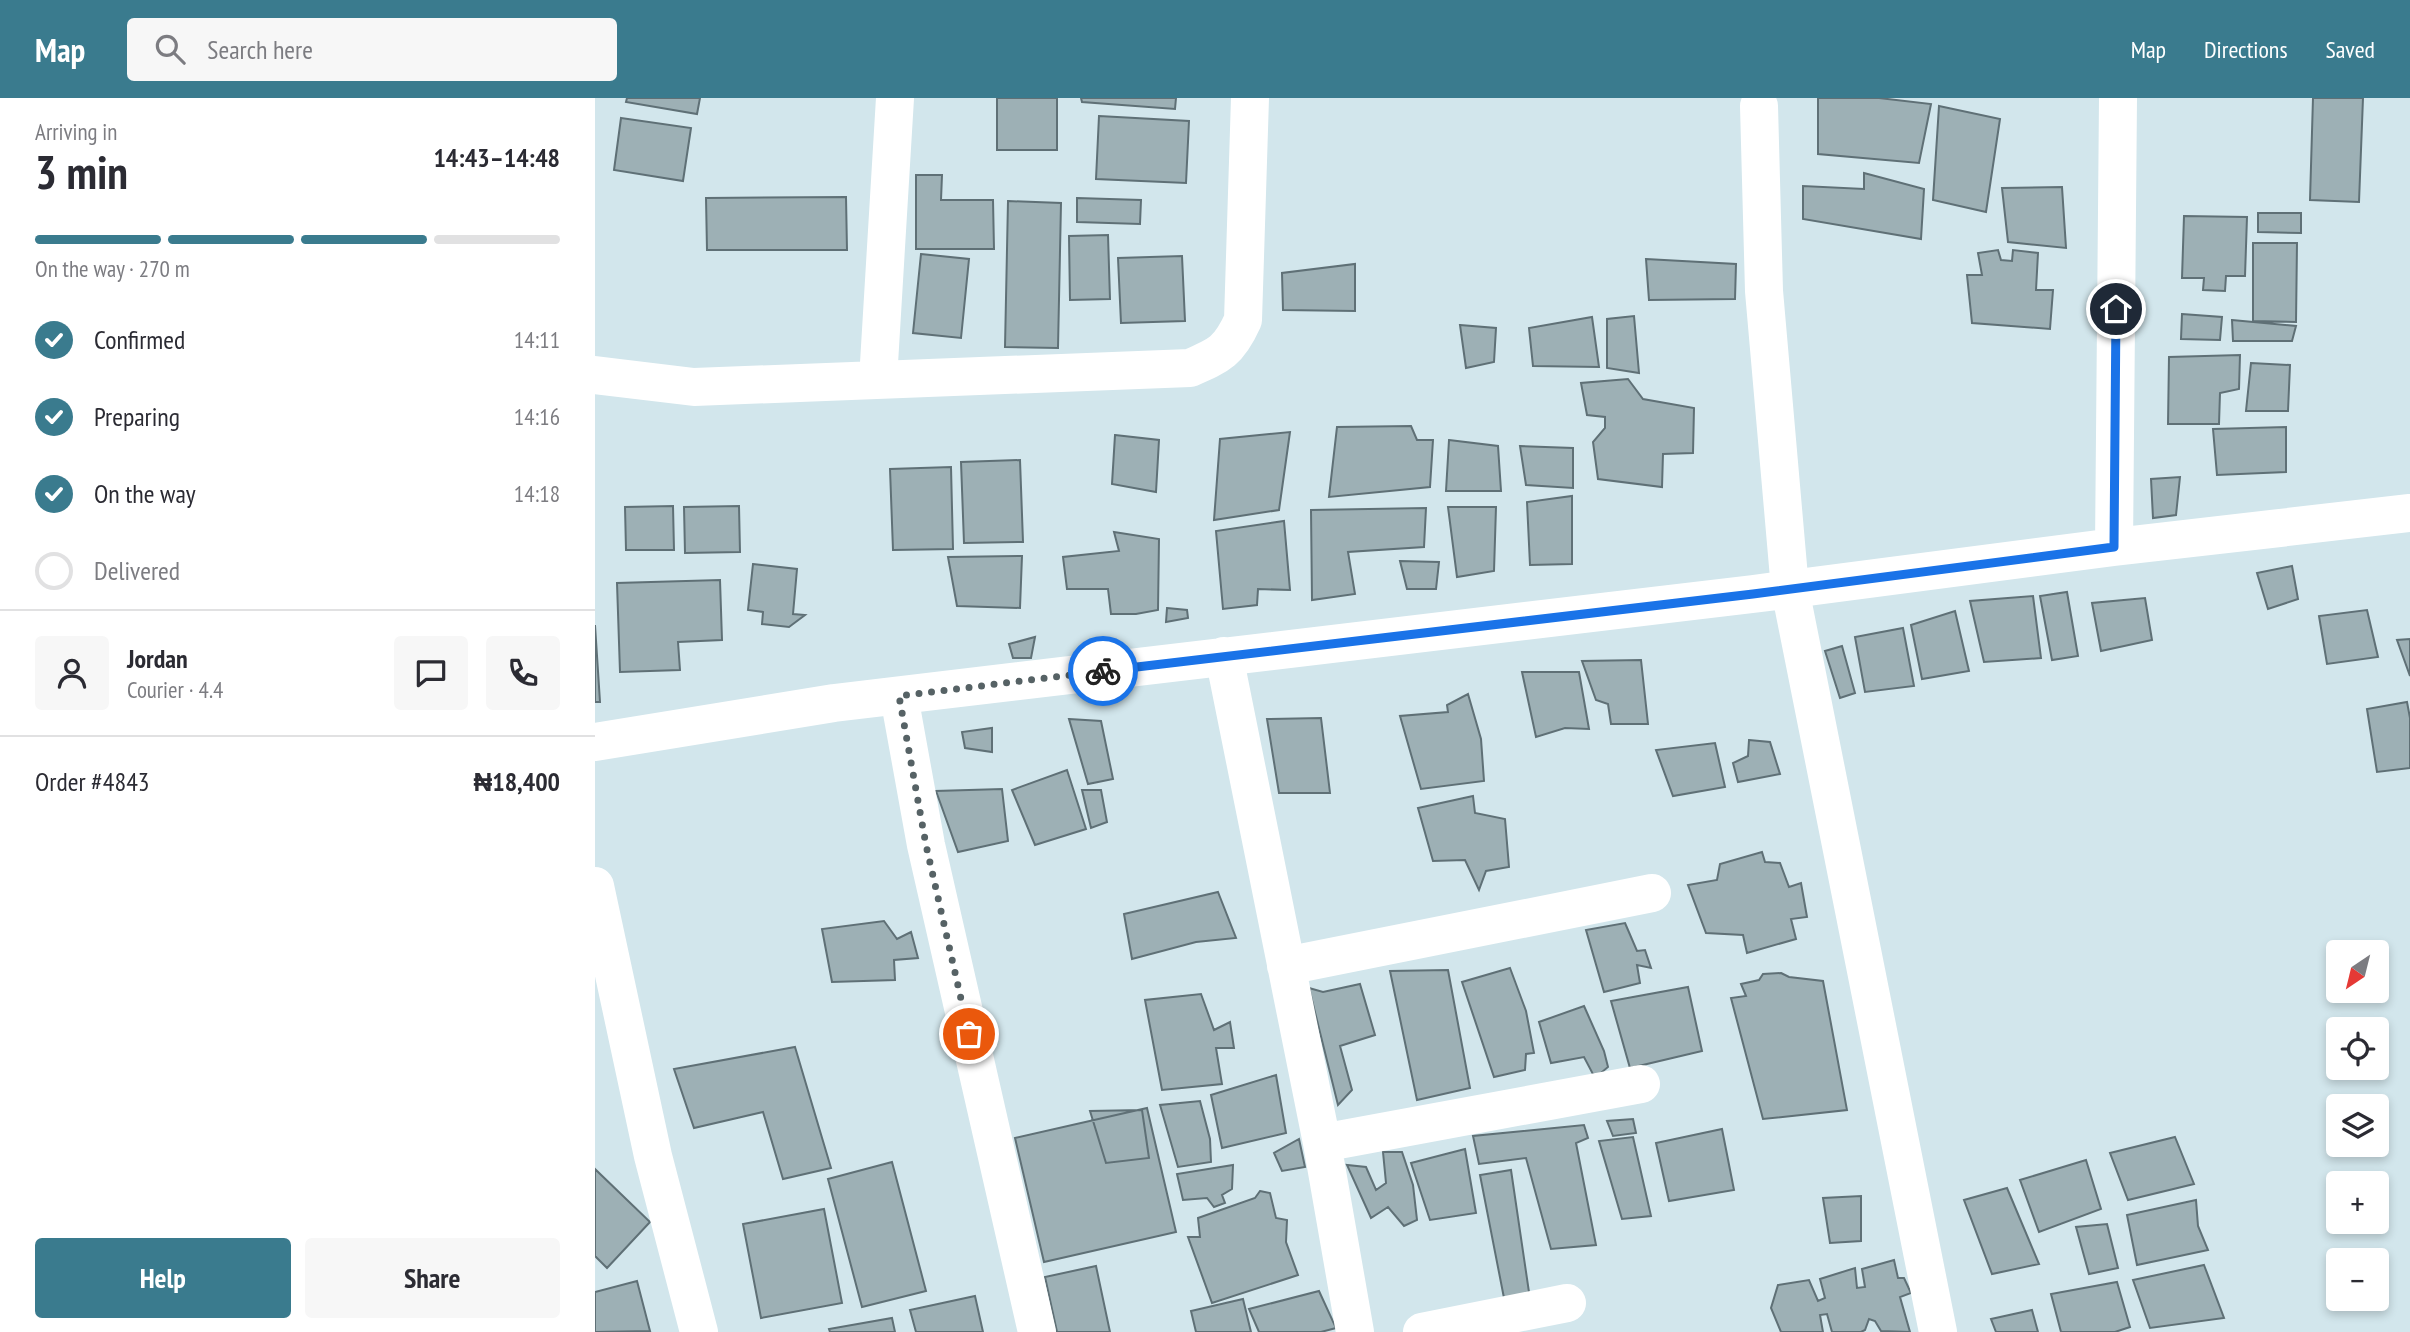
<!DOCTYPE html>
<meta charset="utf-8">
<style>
body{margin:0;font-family:"PT Sans Narrow",sans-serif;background:#f7f7f7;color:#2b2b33;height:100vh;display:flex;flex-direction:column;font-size:26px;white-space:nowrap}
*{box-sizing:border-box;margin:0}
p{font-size:23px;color:#7c7c81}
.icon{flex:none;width:38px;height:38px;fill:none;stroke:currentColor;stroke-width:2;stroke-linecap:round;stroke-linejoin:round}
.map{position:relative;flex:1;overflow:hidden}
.panel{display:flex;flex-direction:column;background:#fff;width:595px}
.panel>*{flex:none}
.needle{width:46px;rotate:215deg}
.controls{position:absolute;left:1731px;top:842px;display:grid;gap:14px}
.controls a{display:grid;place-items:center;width:63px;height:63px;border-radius:7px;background:#fff;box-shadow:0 4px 10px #0003;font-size:35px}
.pin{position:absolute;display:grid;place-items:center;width:60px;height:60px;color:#fff;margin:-30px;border:4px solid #fff;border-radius:50%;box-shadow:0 2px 7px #0007}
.courier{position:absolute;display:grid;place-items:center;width:70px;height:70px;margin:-35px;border:5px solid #1a73e8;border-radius:50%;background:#fff;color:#222;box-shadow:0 2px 9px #0007}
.head em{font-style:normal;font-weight:700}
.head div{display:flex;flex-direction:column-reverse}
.head{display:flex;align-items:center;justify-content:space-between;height:119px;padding:0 35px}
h1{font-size:46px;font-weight:700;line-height:52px}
.bar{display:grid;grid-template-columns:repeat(4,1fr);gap:10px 7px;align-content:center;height:84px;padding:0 35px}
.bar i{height:9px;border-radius:5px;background:#e1e1e2}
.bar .on{background:#3a7b8e}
.bar p{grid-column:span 4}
.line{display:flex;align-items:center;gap:18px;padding:0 35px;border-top:2px solid #e1e1e2}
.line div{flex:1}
.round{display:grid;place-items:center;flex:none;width:74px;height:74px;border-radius:7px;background:#f7f7f7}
ol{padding:0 35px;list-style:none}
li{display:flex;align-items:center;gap:21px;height:77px}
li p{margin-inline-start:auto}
li .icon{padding:7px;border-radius:50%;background:#3a7b8e;color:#fff;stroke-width:4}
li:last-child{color:#7c7c81}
li i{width:38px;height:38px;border:4px solid #e1e1e2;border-radius:50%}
.primary-button{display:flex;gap:14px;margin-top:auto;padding:14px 35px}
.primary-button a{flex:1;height:80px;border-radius:7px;background:#3a7b8e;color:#fff;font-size:28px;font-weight:700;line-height:80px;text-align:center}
.primary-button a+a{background:#f7f7f7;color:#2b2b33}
header{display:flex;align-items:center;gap:42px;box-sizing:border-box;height:98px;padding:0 35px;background:#3a7b8e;color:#fff}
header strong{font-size:33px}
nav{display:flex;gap:38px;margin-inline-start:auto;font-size:24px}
.search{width:490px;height:63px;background:#f7f7f7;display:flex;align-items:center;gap:18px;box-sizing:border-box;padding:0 24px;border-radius:7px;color:#7c7c81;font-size:26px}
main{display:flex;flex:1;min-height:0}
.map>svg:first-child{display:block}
.building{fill:#9db0b5;stroke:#5f7076;stroke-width:2}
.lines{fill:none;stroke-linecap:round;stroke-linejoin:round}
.minor{stroke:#fff;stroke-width:38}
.done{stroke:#566265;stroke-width:7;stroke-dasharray:0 12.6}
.route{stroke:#1a73e8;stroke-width:9}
</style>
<header>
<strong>Map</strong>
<div class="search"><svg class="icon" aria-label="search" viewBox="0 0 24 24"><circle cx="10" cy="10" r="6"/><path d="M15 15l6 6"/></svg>Search here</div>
<nav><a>Map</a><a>Directions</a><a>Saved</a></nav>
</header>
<main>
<section class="panel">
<div class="head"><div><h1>3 min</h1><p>Arriving in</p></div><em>14:43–14:48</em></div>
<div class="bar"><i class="on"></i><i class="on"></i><i class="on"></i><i></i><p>On the way · 270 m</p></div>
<ol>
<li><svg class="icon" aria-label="check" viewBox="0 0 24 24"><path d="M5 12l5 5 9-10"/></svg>Confirmed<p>14:11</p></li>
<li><svg class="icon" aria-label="check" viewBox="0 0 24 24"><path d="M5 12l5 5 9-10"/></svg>Preparing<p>14:16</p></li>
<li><svg class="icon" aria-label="check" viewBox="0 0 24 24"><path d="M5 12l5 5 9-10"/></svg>On the way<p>14:18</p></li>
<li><i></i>Delivered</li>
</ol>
<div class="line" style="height:126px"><a class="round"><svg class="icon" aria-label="person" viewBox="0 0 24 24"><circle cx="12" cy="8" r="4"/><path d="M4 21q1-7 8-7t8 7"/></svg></a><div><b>Jordan</b><p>Courier · 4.4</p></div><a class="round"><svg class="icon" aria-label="chat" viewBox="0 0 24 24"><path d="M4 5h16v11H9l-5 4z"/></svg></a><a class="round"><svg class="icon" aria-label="phone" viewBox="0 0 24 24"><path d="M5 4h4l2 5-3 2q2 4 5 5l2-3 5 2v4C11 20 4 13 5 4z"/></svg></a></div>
<div class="line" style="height:91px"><div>Order #4843</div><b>₦18,400</b></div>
<div class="primary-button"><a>Help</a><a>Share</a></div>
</section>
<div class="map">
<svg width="1815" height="1234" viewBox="0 0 1815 1234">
<rect width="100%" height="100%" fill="#d2e6ec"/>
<!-- building -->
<path class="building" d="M32,0H105L102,16L31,4Z
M402,0H462V52H402Z
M486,0H581L580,11L487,4Z
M1223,0H1284L1336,6L1324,65L1223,56Z
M1718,0H1768L1764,104L1715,102Z
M1344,8L1405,21L1391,114L1338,102Z
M504,18L594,23L591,85L501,81Z
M26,20L96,30L88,83L19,72Z
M1269,75L1329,91L1326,141L1208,121V88L1269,91Z
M321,77H347L346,102H398L399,151H321Z
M1467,89L1471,150L1413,144L1407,90Z
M251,99L252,152H112L111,100Z
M482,100L546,102L545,126L482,124Z
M413,103L466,105L463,250L410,249Z
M1663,115H1706V135L1663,134Z
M1589,118L1652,119L1650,178H1631L1630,193L1608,192L1609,180H1587Z
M513,137L515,201L475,202L474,138Z
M1658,145H1702L1701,224L1658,223Z
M1403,152L1406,162L1417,163L1418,152L1443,155L1441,192H1458L1455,231L1377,225L1372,177H1387L1383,155Z
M326,156L374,161L366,240L318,235Z
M587,158L590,223L526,225L523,160Z
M1051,161L1141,166L1140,201L1054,202Z
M760,166V213L688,212L687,175Z
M1587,216L1627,219L1625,242L1586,241Z
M1039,218L1044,275L1012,270V221Z
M997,219L1004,269L938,268L934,230Z
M1637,222L1701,228L1697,243H1638Z
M865,227L901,230L899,264L871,270Z
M1645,257L1644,291L1625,295L1624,326H1573L1574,259Z
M1656,265L1695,267L1693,313H1651Z
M1033,281L1048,301L1099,310L1098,355L1068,356L1067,389L1003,381L998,344L1010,330V319L992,317L986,285Z
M816,328L822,342H838L835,389L734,399L742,329Z
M1691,329V374L1622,377L1618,331Z
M695,334L684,412L619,422L625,341Z
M520,337L564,342L561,394L517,386Z
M854,342L903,348L906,393H851Z
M925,348L978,350V390L931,387Z
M425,362L428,444L369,445L366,364Z
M356,369L358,451L298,452L295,371Z
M1585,379L1581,417L1558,420L1556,381Z
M977,398V466L935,467L932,404Z
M78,408L79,452H31L30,409Z
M144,408L145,454L90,455L89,409Z
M853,409H901L899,473L862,479Z
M831,410L829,449L753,454L760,496L717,502L716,412Z
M689,423L695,492L663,491L662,507L628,511L621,433Z
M519,434L564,441L563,512L541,516H516L513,491H472L468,459L524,453Z
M427,458L425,510L362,508L353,459Z
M805,463L844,464L841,491H812Z
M158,466L202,471L198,516L210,517L194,529L167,526L168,514L153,512Z
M1697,468L1703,501L1673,511L1662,475Z
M125,482L127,542L83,544L85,572L25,574L22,485Z
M1472,494L1483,558L1457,562L1445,498Z
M1438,498L1446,560L1389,564L1375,503Z
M1550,500L1557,542L1506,553L1497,505Z
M572,510L592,512L593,520L571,524Z
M1772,512L1783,559L1732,566L1724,518Z
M1360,513L1374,573L1327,581L1316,527Z
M0,527L5,604H0Z
M1308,530L1319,588L1270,594L1260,539Z
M440,539L436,560H418L414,546Z
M1815,541V578L1802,542Z
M1247,548L1260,595L1245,600L1230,553Z
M1046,562L1053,626H1016L1013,606L1001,602L987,563Z
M927,574H984L994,631L970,630L941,639Z
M873,596L886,641L889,683L826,691L805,618L853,614L852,607Z
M1812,604L1815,620V670L1782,674L1772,611Z
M726,620L735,695H684L672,621Z
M474,621L506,623L518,681L493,686Z
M397,630V654L370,650L367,634Z
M1154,642L1175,644L1185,676L1143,684L1138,665L1153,658Z
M1120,645L1130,689L1078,698L1061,652Z
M472,672L491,731L440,747L417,692Z
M407,691L413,743L363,754L341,693Z
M487,692H506L512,724L496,730Z
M878,698L880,715L910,721L914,769L891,773L884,792L870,762L838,763L823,710Z
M1167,754L1170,764L1185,765L1194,789L1206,785L1212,819L1196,821L1201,841L1152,855L1148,837L1111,835L1093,787L1122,782L1125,766Z
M623,794L641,840L601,844L537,861L529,816Z
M289,823L302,841L316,834L323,860L299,862L300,882L237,884L227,831Z
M1030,825L1042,853L1050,852L1056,870L1042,867L1045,885L1009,894L991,832Z
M915,870L931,913L939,955L931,956L930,972L899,979L867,884Z
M853,872L875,990L822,1002L795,873Z
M1186,875L1194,879L1228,883L1252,1012L1168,1021L1136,900L1151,898L1146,886L1164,882L1168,876Z
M765,886L780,937L745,948L757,992L743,1007L714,890L728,894Z
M1093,889L1107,953L1035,970L1016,903Z
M606,896L619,932L635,924L639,950H621L627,986L567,992L550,902Z
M989,908L1009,953L1013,969L1000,980L989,959L956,965L944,924Z
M200,949L236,1070L188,1081L168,1014L99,1030L79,971Z
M681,977L691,1035L627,1050L616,997Z
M605,1003L615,1041L616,1064L583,1069L565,1007Z
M552,1010L581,1134L449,1164L420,1040Z
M547,1012L554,1060L511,1065L495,1013Z
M1038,1021L1041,1035L1018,1038L1012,1023Z
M989,1027L993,1040L981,1045L1001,1147L956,1151L931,1060L884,1066L878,1038Z
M1127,1031L1139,1092L1074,1103L1061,1045Z
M1038,1039L1056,1118L1027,1121L1004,1043Z
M1580,1039L1599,1086L1533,1102L1515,1055Z
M704,1041L710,1069L687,1073L679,1055Z
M870,1051L881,1115L835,1122L816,1065Z
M788,1054H807L818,1087L822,1122L809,1128L793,1109L776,1120L752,1067L771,1069L781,1092L791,1085Z
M1491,1062L1506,1111L1444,1134L1425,1082Z
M297,1064L331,1193L267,1209L233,1081Z
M638,1067L637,1091L627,1097L630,1105L619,1109L612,1100L588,1102L582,1076Z
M0,1071L55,1124L12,1170L0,1158Z
M916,1072L935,1201L909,1200L885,1077Z
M1412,1090L1444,1166L1397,1176L1369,1102Z
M665,1093L675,1095L681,1120L692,1122L691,1144L703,1177L617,1205L593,1139H605L603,1120L660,1100Z
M1266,1098V1143L1235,1145L1228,1100Z
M1601,1102L1603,1128L1613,1152L1542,1167L1532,1117Z
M229,1111L247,1205L166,1220L148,1126Z
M1512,1126L1523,1170L1494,1176L1481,1129Z
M1299,1162L1303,1180H1309L1316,1195L1305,1199L1315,1234L1286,1233L1280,1223L1274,1221L1270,1232L1266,1234H1237L1232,1216L1225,1217L1228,1234H1186L1176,1210L1183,1187L1214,1182L1223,1203L1230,1200L1225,1181L1260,1170L1262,1190L1270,1189L1267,1171Z
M1609,1167L1629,1220L1555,1230L1538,1182Z
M501,1168L515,1234H462L450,1179Z
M42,1183L55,1233L0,1234V1194Z
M1522,1184L1535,1229L1520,1234H1466L1456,1196Z
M724,1193L741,1230L726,1234H664L654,1211Z
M380,1198L388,1234H321L315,1212Z
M648,1201L656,1234H601L596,1213Z
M1437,1212L1443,1234H1401L1396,1221Z
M297,1220L300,1234H235L234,1231Z"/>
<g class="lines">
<!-- minor -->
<path class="minor" d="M1164,8L1169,193L1195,491L1343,1234
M0,277L99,289L595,270C625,257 634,253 648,222L655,0
M283,282L300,0
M1519,449L1523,0
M629,558L727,1045L760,1234
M304,598L331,747L442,1234
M0,644L239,605L1158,496L1519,449L1815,415
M0,788L58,1058L104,1234
M691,868L1057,795
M727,1045L1046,986
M827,1234L972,1205"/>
</g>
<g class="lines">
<!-- done -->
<path class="done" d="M374,936L331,747L304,598L508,573"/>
<!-- route -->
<path class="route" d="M508,573L1158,496L1519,449L1521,211"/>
</g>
</svg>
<div class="controls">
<a><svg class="needle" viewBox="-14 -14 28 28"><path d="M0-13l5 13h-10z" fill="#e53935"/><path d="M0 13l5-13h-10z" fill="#7c7c81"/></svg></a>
<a><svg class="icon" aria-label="locate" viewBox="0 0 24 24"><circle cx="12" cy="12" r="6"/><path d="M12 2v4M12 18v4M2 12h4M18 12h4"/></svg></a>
<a><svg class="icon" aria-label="layers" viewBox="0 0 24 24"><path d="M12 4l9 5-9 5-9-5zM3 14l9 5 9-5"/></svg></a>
<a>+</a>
<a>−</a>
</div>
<div class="pin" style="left:374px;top:936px;background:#ea580c"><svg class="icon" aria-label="bag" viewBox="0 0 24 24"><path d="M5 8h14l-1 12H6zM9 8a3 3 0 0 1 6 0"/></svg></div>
<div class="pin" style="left:1521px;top:211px;background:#1f2937"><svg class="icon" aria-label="home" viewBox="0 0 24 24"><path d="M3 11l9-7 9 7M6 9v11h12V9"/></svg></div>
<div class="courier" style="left:508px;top:573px"><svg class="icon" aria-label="bike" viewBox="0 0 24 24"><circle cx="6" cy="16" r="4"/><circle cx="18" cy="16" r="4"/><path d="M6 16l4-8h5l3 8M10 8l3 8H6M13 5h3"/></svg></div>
</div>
</main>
